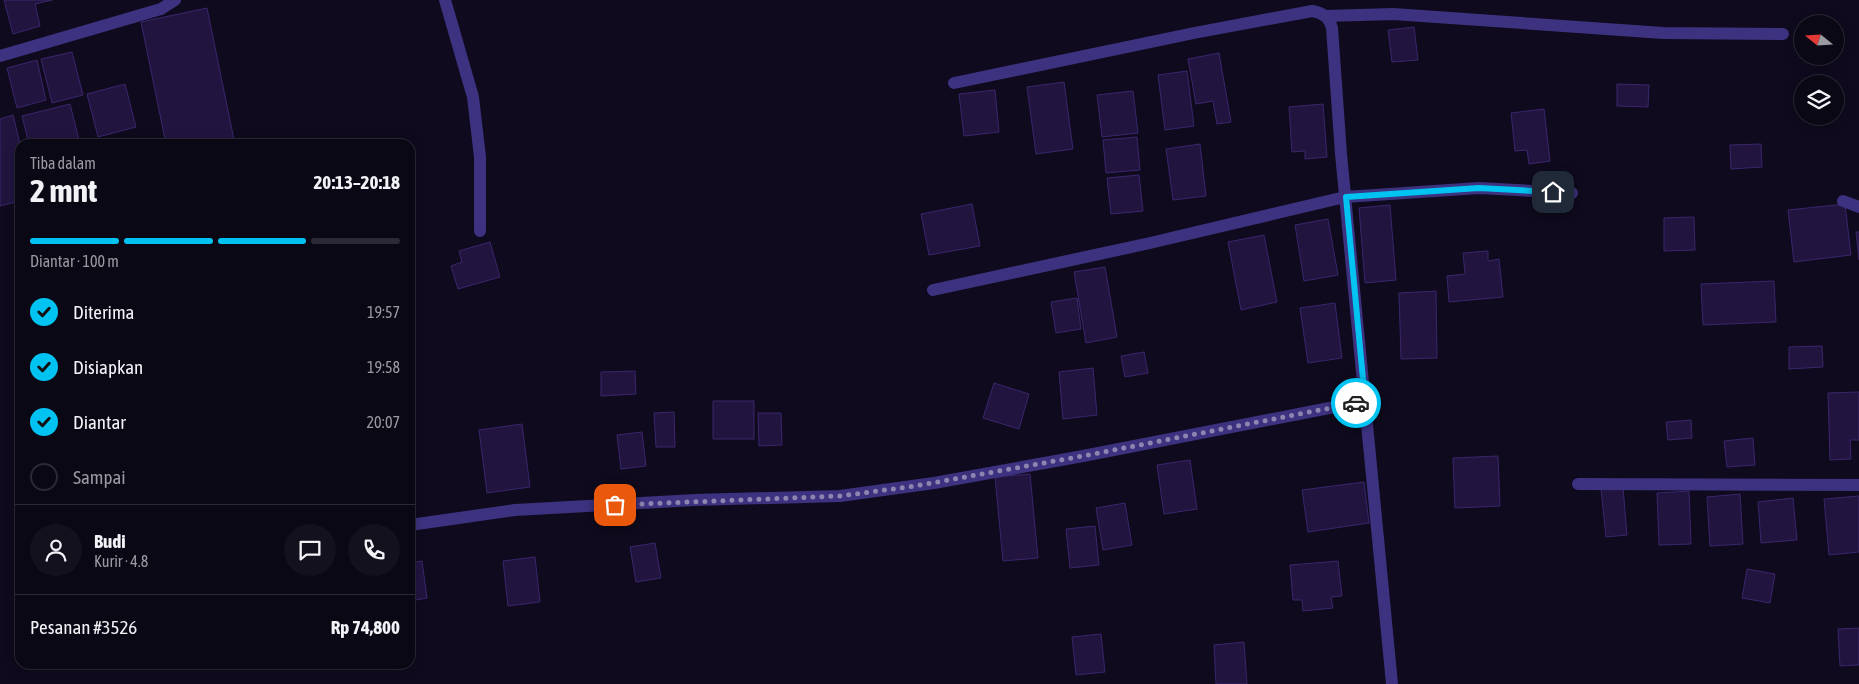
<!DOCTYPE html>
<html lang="id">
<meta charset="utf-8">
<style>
body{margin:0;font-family:"Asap Condensed",sans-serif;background:#14111f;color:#f1f3f6;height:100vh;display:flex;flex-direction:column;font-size:19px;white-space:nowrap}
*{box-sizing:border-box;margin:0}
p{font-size:16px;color:#9a9aa1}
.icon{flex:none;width:28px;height:28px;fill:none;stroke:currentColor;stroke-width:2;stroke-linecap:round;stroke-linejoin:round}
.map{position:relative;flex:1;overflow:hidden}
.details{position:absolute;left:15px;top:139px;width:400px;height:530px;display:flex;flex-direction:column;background:#0b0816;border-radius:15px;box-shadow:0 2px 12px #0003,0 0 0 1px #2b2935}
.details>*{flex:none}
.needle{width:32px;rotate:288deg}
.buttons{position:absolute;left:1794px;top:15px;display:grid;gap:10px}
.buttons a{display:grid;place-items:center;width:50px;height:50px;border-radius:50%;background:#0b0816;box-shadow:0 2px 12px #0003,0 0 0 1px #2b2935;font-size:25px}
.pin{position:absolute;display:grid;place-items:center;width:42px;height:42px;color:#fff;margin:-21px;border-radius:10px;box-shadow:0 2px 8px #0006}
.courier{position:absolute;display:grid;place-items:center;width:50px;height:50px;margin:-25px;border:4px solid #00c3f1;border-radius:50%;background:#fff;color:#222;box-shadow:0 1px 6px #0007}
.headline em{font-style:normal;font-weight:700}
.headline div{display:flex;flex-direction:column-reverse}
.headline{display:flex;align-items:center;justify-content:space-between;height:85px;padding:0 15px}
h1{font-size:32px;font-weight:700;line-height:38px}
.bar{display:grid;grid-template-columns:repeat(4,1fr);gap:8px 5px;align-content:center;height:60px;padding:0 15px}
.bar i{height:6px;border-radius:4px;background:#2b2935}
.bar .selected{background:#00c3f1}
.bar p{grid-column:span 4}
.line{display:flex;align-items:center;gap:12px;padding:0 15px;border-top:1px solid #2b2935}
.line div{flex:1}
.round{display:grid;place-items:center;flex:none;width:52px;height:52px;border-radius:26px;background:#14111f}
ol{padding:0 15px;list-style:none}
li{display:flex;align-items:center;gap:15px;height:55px}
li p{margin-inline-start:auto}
li .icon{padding:5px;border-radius:50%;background:#00c3f1;color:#111;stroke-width:4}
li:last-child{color:#9a9aa1}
li i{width:28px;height:28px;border:2px solid #2b2935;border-radius:50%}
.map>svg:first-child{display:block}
.building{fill:#21153f;stroke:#3a266c}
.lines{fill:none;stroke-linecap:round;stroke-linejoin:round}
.minor{stroke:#3c327f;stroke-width:12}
.done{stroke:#8e84b0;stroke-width:5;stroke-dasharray:0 9}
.route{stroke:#00c3f1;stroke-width:6}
</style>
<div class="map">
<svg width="1859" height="684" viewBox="0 0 1859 684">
<rect width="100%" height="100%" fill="#0f0a1d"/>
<!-- building -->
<path class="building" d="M4,0H52L35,4L40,26L13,34Z
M207,8L234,140L216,144H166L141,22Z
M1414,27L1418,60L1392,62L1388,30Z
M72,52L83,95L52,103L41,59Z
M1219,53L1231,122L1217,124L1213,101L1196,104L1188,59Z
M37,60L46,100L17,108L7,68Z
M1187,71L1194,126L1165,130L1158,75Z
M1064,82L1073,149L1036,154L1027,87Z
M125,84L136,127L98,137L87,94Z
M1617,84L1649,85L1648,107L1617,106Z
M995,90L999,132L964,136L959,94Z
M1133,91L1138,133L1102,137L1097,95Z
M70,104L80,144H29L22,116Z
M1323,104L1327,157L1305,159V151L1292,152L1289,107Z
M1544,109L1550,161L1529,164L1527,150L1515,151L1511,113Z
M13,115L20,144V201L0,206V119Z
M1137,137L1140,170L1106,173L1103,140Z
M1200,144L1206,196L1173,200L1166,149Z
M1761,144L1762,167L1731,169L1730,145Z
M1139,175L1143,211L1111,214L1107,178Z
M972,204L980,246L929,255L921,214Z
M1845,204L1851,255L1794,262L1788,210Z
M1390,205L1396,280L1365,283L1359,208Z
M1694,217L1695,250L1664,251V218Z
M1328,219L1338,275L1304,281L1295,225Z
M1856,232H1859V260Z
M1264,235L1277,302L1241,310L1228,242Z
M490,242L500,277L458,289L451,266L462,262L459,251Z
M1488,251V261L1499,259L1503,297L1449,302L1447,276L1465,274L1463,253Z
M1105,267L1117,337L1086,343L1074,272Z
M1774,281L1776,322L1703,325L1701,284Z
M1436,291L1437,358L1401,359L1399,293Z
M1077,298L1081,329L1056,333L1051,302Z
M1335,303L1342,358L1308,363L1300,308Z
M1822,346L1823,367L1789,369V347Z
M1144,352L1148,373L1125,377L1121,356Z
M1093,368L1097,415L1063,419L1059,372Z
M635,371L636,394L601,396V372Z
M994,383L1029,394L1019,429L983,418Z
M1859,392V440H1850L1851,459L1830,460L1828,393Z
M713,401H754V439H713Z
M674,412L675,447H656L654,413Z
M758,413H781L782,445L759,446Z
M1691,420L1692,438L1668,440L1666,422Z
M522,424L530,487L487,493L479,430Z
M642,432L646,466L621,469L617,435Z
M1753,438L1755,465L1727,467L1724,441Z
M1498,456L1500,506L1455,508L1453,458Z
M1190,460L1197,509L1164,514L1157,465Z
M1030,474L1038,558L1003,561L995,477Z
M1364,482L1369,523L1308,532L1302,490Z
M1623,487L1627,535L1606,537L1601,489Z
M1689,491L1691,544L1659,545L1657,493Z
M1740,494L1743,544L1710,546L1707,497Z
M1859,496V552L1829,555L1824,499Z
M1793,498L1797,540L1761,543L1758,502Z
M1125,503L1132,545L1103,550L1096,508Z
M1095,526L1099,565L1070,568L1066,529Z
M655,543L661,578L636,582L630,547Z
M535,557L540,602L508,606L503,561Z
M422,561L427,598L410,601V563Z
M1338,561L1342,596L1331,597L1333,608L1303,611L1302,600H1293L1290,565Z
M1747,569L1775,574L1770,603L1742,598Z
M1859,628V665L1840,666L1838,629Z
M1101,634L1105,672L1076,675L1072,637Z
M1244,642L1247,684H1216L1214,645Z"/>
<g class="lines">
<!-- minor -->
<path class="minor" d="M445,0L473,97L480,157V231
M1326,16L1393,14L1663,33L1783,34
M0,56L161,9L175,0
M954,83L1194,33L1312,11C1323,13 1329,17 1332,28L1341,154L1392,684
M1843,201L1859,207
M933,290L1150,243L1345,197L1479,188L1572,193
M1578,484L1859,485
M410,525L515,510L695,500L840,496L934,483L1083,456L1365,401"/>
</g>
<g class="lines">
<!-- done -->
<path class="done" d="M615,505L840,496L915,486L1083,456L1356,403"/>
<!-- route -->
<path class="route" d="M1356,403L1365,401L1346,197L1479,188L1553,192"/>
</g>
</svg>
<div class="buttons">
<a><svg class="needle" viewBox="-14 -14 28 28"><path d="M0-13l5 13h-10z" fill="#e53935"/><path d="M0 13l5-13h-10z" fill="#9a9aa1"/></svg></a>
<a><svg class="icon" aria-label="layers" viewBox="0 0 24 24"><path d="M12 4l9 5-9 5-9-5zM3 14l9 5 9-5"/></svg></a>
</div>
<div class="pin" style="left:615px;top:505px;background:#ea580c"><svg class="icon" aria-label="bag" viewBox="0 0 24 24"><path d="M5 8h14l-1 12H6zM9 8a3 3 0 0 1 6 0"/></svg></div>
<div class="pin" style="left:1553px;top:192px;background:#1f2937"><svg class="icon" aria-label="home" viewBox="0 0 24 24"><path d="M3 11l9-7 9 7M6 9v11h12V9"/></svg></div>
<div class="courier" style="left:1356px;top:403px"><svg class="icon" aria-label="car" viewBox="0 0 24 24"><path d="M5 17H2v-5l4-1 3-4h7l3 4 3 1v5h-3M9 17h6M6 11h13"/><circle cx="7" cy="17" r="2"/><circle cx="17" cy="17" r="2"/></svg></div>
<section class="details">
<div class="headline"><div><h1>2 mnt</h1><p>Tiba dalam</p></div><em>20:13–20:18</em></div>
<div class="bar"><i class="selected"></i><i class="selected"></i><i class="selected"></i><i></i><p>Diantar · 100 m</p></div>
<ol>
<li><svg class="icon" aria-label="check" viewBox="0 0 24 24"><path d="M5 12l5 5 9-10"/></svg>Diterima<p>19:57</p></li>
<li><svg class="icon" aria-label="check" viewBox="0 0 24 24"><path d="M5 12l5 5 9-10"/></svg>Disiapkan<p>19:58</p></li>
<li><svg class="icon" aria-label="check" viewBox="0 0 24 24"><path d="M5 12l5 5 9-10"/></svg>Diantar<p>20:07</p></li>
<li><i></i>Sampai</li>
</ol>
<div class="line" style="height:90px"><a class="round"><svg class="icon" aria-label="person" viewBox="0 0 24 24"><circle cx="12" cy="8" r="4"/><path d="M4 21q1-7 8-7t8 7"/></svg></a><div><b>Budi</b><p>Kurir · 4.8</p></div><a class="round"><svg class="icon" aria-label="chat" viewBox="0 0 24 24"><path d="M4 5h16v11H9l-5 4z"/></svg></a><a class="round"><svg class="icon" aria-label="phone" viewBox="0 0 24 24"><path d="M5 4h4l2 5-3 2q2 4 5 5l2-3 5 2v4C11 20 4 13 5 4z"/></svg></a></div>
<div class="line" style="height:65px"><div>Pesanan #3526</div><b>Rp 74,800</b></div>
</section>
</div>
